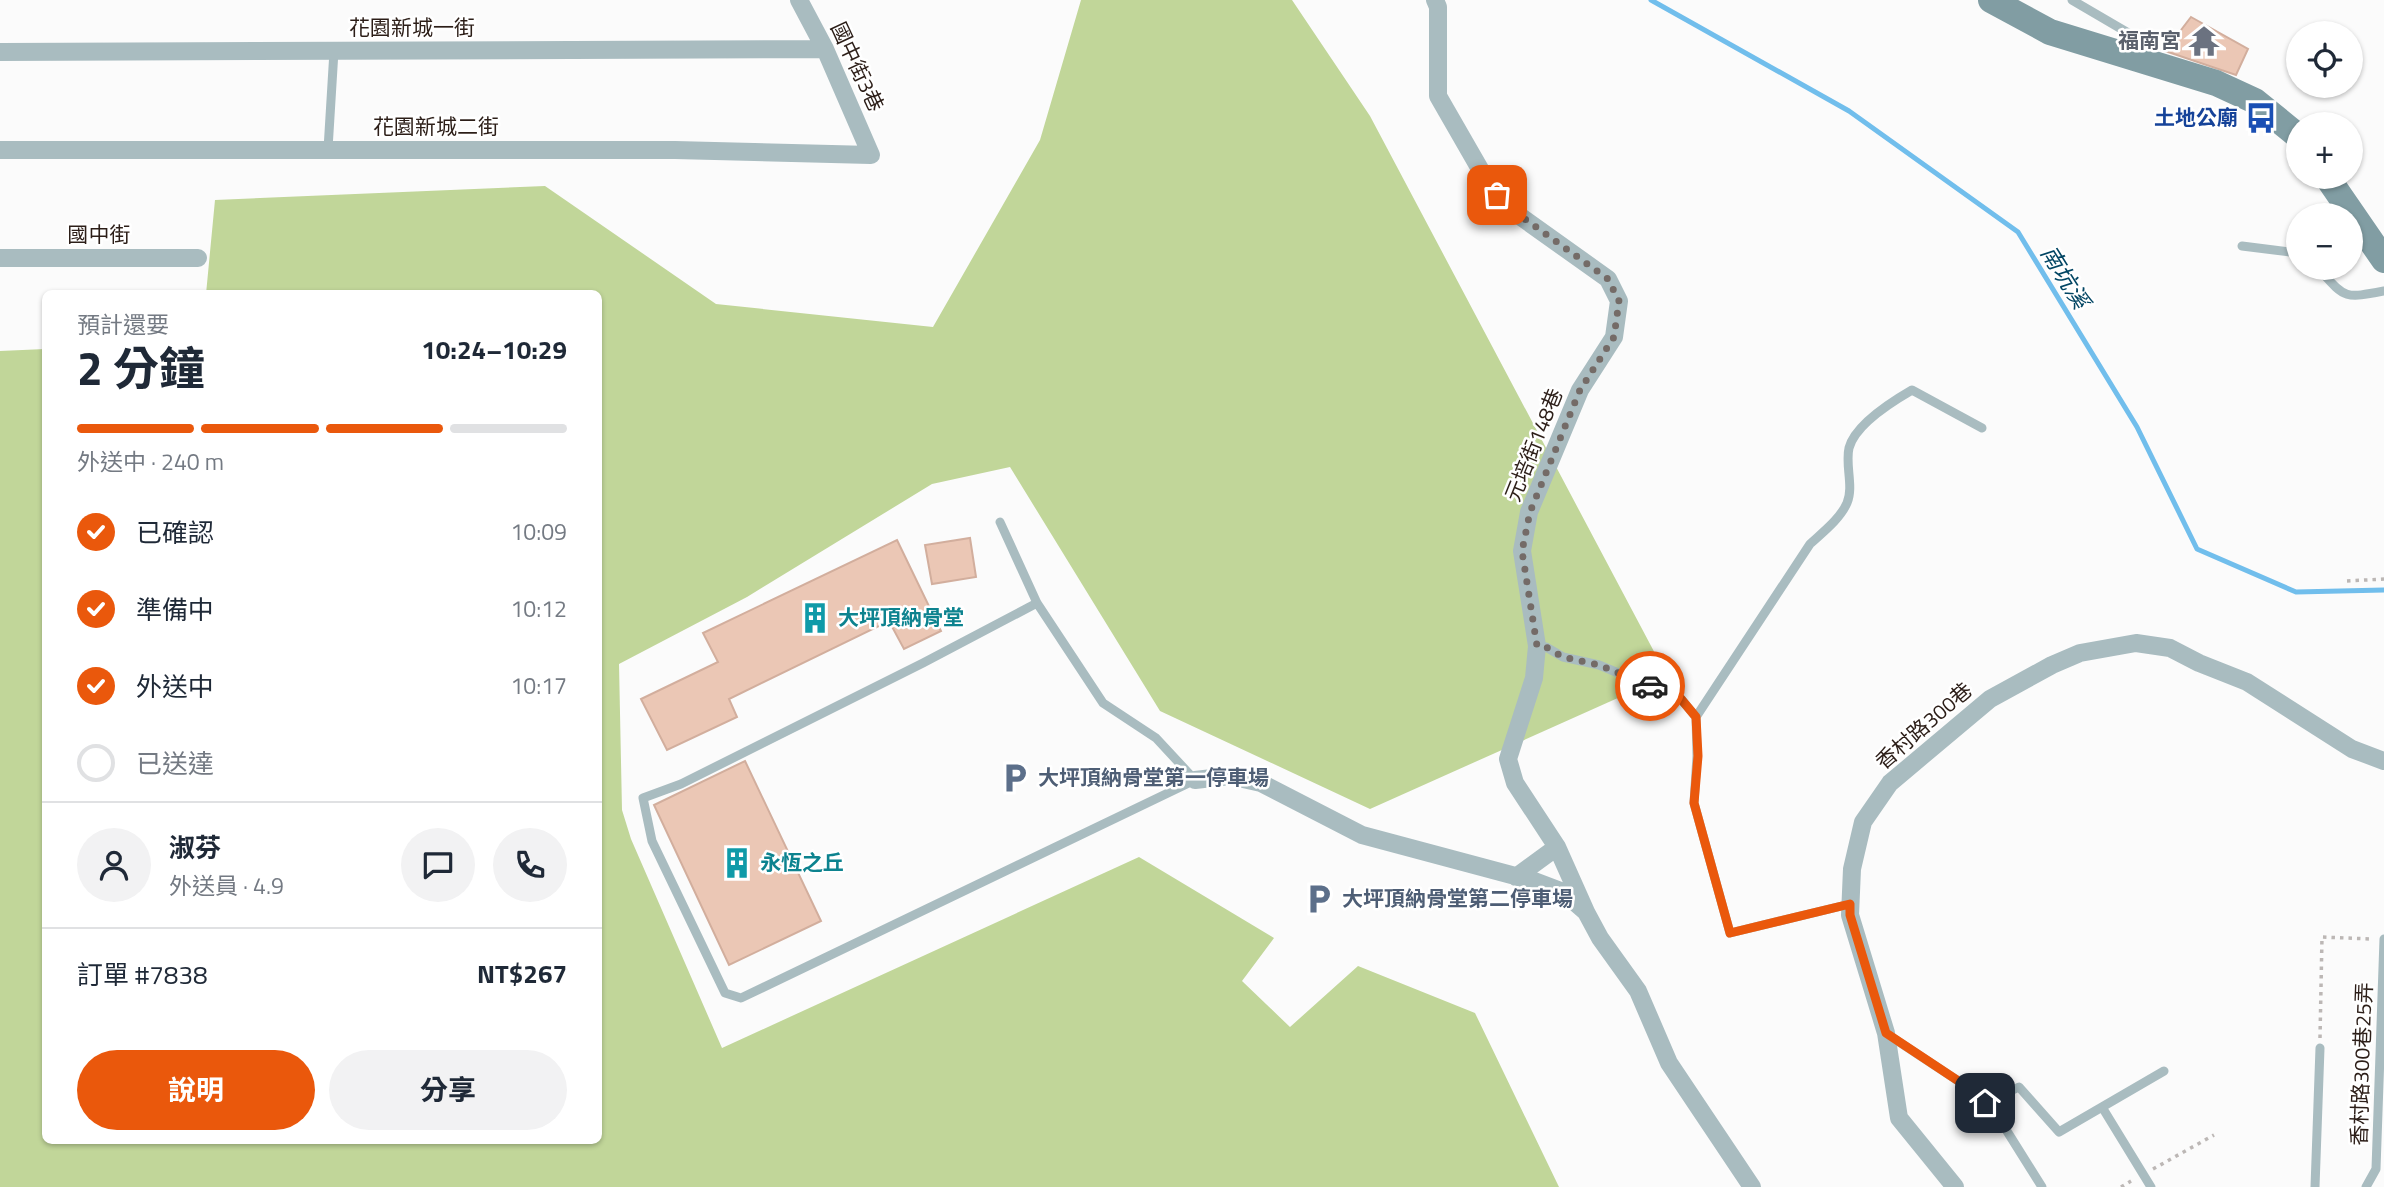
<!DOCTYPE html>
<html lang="zh-TW">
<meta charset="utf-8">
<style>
body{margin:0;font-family:"Titillium Web","Noto Sans TC",sans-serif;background:#f2f2f3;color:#1f2937;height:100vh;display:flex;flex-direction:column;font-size:26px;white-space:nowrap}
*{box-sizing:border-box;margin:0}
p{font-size:23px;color:#747a83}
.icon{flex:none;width:38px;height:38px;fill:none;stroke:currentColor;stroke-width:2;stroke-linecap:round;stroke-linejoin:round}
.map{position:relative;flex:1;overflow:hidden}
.drawer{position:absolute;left:42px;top:290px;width:560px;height:854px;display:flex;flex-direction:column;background:#fff;border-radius:10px;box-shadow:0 2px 5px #0004}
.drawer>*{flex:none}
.controls{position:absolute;left:2286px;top:21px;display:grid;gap:14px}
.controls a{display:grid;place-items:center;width:77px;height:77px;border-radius:50%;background:#fff;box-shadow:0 2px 5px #0004;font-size:35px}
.pin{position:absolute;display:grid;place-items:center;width:60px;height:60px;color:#fff;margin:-30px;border-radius:14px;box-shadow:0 4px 10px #0006}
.courier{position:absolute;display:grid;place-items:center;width:70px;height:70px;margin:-35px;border:5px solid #ea580c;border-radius:50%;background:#fff;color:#222;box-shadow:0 2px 9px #0007}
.summary em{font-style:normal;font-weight:700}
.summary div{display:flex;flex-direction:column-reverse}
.summary{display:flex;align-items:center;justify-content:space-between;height:119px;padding:0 35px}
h1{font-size:46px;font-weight:700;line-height:52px}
.bar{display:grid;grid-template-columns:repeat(4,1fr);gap:10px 7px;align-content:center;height:84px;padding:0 35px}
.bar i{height:9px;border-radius:5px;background:#e0e1e3}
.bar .selected{background:#ea580c}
.bar p{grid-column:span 4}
.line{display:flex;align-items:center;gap:18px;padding:0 35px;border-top:2px solid #e0e1e3}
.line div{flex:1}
.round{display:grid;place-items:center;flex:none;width:74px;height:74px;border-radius:37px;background:#f2f2f3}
ol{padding:0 35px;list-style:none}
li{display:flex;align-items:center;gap:21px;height:77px}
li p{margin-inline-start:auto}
li .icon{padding:7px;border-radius:50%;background:#ea580c;color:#fff;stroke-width:4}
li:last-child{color:#747a83}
li i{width:38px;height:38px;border:4px solid #e0e1e3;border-radius:50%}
.button{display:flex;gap:14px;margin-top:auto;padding:14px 35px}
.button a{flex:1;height:80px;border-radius:42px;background:#ea580c;color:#fff;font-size:28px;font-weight:700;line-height:80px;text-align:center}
.button a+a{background:#f2f2f3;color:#1f2937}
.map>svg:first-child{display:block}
.green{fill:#c1d699}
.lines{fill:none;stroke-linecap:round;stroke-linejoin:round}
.stream{stroke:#71beec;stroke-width:5}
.building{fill:#ebc7b5;stroke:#d2ae9d;stroke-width:2}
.path{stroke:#bcb7b5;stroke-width:3.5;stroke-dasharray:3.5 5;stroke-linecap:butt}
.lane{stroke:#a9bcc0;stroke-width:9}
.street{stroke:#a9bcc0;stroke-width:18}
.secondary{stroke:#819da3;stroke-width:26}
.done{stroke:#746b67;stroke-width:7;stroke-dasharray:0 12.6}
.route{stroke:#ea580c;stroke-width:9}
.labels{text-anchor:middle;stroke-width:5;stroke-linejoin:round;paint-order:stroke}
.street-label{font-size:21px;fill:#2c1e18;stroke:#fff}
.worship-label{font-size:21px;font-weight:bold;fill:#5b616d;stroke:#fff;text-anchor:end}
.transit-label{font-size:21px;font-weight:bold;fill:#164399;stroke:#fff;text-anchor:end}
.culture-label{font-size:21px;font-weight:bold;fill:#0d838f;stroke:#fff;text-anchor:start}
.service-label{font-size:21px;font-weight:bold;fill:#4e5e75;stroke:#fff;text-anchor:start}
.water-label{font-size:23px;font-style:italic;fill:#024563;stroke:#fff}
</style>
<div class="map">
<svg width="2384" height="1187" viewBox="0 0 2384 1187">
<rect width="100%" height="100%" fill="#fbfbfb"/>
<!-- green -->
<path class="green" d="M1081,0H1292L1370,116L1667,676L1370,809L1160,711L1010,467L932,484L747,597L619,664L622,810L631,839L722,1048L1139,857L1274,938L1242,981L1290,1027L1358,966L1475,1013L1559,1187H0V351L45,349L46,1141H598V294H206L215,200L545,186L716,304L933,327L1040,140Z"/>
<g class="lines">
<!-- stream -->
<path class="stream" d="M1651,0L1849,111L2018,232L2137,427L2197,549L2296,592L2384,590"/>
</g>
<!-- building -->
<path class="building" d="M2191,17L2248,49L2236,75L2165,51Z
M970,538L976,577L932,584L925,545Z
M897,540L941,631L904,649L889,621L729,699L737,717L667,750L641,699L718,662L703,633Z
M745,761L821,921L729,965L654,805Z"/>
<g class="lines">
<!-- path -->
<path class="path" d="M2347,581L2384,579
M2320,1038L2322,937L2371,939
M2153,1169L2214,1135
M2121,1187L2131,1181"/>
<!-- lane -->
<path class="lane" d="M2072,0L2130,34L2149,55
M328,149L334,51
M2242,246L2290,252L2298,256
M2318,268C2345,298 2343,299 2384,291
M1000,522L1037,603L1103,703L1156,738L1195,780L741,998L725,993L652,841L643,798L681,784L923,663L1037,603
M1537,646L1546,647L1563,657L1599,665L1681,699L1696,717L1697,756L1694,803L1730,933L1850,904
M1696,717L1810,544C1823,532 1840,519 1847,503C1854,487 1845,465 1849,448C1855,425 1893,401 1912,390L1982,428
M1887,1034L1975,1092L2005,1128L2042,1187
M1985,1103L2019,1087L2059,1132L2164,1071
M2102,1107L2151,1187
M2315,1187L2320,1048
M2366,1187L2376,1169L2384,939"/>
<!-- street -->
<path class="street" d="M1435,0L1438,7V96L1488,183L1507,207L1608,279L1619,301L1614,337L1580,390L1529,512L1522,551L1537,646L1534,678L1508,759L1515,783L1557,847L1586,912
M0,52L825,49
M0,150H675L871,155L825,49L799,0
M0,258H198
M1195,780L1230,776L1261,783L1362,835L1534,881L1563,892L1586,912L1600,938L1638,991L1669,1063L1752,1187
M1516,877L1557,847
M1955,1187L1899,1118L1886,1033L1850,915L1852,869L1863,822L1890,783L1990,699L2052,665L2080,653L2136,643L2170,648L2199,663L2247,682L2352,749L2384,761"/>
<!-- secondary -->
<path class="secondary" d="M1991,0L2050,32L2216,83L2255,101L2298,136
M2327,177L2384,260"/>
</g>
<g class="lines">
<!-- done -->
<path class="done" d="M1497,195L1507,206L1608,279L1619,301L1614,337L1580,390L1530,512L1522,551L1537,646L1546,647L1563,657L1599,665L1650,686"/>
<!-- route -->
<path class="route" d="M1650,686L1681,699L1696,717L1698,756L1694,803L1730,933L1850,904V915L1886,1033L1975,1092L1985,1103"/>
</g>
<!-- icons -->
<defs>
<symbol id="temple-bare" viewBox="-9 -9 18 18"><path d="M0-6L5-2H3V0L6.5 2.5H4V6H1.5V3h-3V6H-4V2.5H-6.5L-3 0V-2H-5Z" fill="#6b7280" stroke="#fff" stroke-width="2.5" paint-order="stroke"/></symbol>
<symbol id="bus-bare" viewBox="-9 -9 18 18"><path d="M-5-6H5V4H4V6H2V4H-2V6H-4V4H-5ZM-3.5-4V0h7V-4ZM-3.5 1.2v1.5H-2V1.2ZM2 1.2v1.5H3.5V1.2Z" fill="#1a4fb4" stroke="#fff" stroke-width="2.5" paint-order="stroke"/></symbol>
<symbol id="building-bare" viewBox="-9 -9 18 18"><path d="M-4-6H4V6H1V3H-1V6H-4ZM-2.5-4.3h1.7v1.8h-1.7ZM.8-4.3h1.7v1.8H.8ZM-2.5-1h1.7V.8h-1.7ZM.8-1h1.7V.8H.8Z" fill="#0f9aa8" stroke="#fff" stroke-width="2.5" paint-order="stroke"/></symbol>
<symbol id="parking-bare" viewBox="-9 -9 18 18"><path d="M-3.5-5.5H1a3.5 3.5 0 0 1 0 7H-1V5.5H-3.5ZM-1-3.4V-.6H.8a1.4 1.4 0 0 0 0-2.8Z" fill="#5c6f8a" stroke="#fff" stroke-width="2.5" paint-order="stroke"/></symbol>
</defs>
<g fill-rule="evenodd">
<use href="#temple-bare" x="2182" y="19" width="44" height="44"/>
<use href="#bus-bare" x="2239" y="96" width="44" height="44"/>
<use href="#building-bare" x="793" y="596" width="44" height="44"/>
<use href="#parking-bare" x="993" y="756" width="44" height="44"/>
<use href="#building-bare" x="715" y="841" width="44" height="44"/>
<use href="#parking-bare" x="1297" y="877" width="44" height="44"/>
</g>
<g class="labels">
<!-- street labels -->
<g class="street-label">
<text x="412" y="35">花園新城一街</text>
<text transform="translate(857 67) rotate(65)" y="7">國中街3巷</text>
<text x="436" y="134">花園新城二街</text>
<text x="99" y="242">國中街</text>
<text transform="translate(1534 445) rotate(-68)" y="7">元培街148巷</text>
<text transform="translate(1924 726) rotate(-41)" y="7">香村路300巷</text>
<text transform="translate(2362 1064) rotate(-88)" y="7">香村路300巷25弄</text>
</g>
<!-- worship labels -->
<g class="worship-label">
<text x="2181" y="48">福南宮</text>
</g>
<!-- transit labels -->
<g class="transit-label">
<text x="2238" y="125">土地公廟</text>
</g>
<!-- culture labels -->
<g class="culture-label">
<text x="838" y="625">大坪頂納骨堂</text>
<text x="760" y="870">永恆之丘</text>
</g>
<!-- service labels -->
<g class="service-label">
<text x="1038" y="785">大坪頂納骨堂第一停車場</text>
<text x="1342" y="906">大坪頂納骨堂第二停車場</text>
</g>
<!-- water labels -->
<g class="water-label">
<text transform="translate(2065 277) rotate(58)" y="8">南坑溪</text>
</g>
</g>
</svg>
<div class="controls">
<a><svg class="icon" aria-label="locate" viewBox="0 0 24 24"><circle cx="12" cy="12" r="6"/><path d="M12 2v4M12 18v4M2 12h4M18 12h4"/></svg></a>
<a>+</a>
<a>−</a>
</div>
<div class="pin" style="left:1497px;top:195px;background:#ea580c"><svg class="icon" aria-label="bag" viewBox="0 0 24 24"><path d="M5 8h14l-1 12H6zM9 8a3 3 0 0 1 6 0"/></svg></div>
<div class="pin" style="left:1985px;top:1103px;background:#1f2937"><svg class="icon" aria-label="home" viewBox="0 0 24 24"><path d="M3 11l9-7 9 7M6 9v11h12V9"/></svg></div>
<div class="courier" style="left:1650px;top:686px"><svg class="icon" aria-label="car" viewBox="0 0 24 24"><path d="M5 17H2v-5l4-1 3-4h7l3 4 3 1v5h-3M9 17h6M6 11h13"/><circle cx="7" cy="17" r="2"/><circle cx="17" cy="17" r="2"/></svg></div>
<section class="drawer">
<div class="summary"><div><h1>2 分鐘</h1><p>預計還要</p></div><em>10:24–10:29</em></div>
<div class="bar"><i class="selected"></i><i class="selected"></i><i class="selected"></i><i></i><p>外送中 · 240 m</p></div>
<ol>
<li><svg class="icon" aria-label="check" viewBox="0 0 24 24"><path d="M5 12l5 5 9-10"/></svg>已確認<p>10:09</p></li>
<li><svg class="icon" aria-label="check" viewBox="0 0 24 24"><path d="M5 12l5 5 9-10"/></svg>準備中<p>10:12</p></li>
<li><svg class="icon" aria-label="check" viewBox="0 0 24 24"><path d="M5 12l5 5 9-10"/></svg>外送中<p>10:17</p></li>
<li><i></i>已送達</li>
</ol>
<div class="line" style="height:126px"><a class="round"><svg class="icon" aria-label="person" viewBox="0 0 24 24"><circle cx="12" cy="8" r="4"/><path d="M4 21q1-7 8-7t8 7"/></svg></a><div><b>淑芬</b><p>外送員 · 4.9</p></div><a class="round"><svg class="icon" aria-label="chat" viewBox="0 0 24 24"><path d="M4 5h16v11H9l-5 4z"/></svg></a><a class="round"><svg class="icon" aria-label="phone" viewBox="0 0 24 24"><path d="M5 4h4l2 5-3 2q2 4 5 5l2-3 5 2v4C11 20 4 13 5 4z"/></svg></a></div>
<div class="line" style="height:91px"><div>訂單 #7838</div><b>NT$267</b></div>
<div class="button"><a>說明</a><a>分享</a></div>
</section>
</div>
